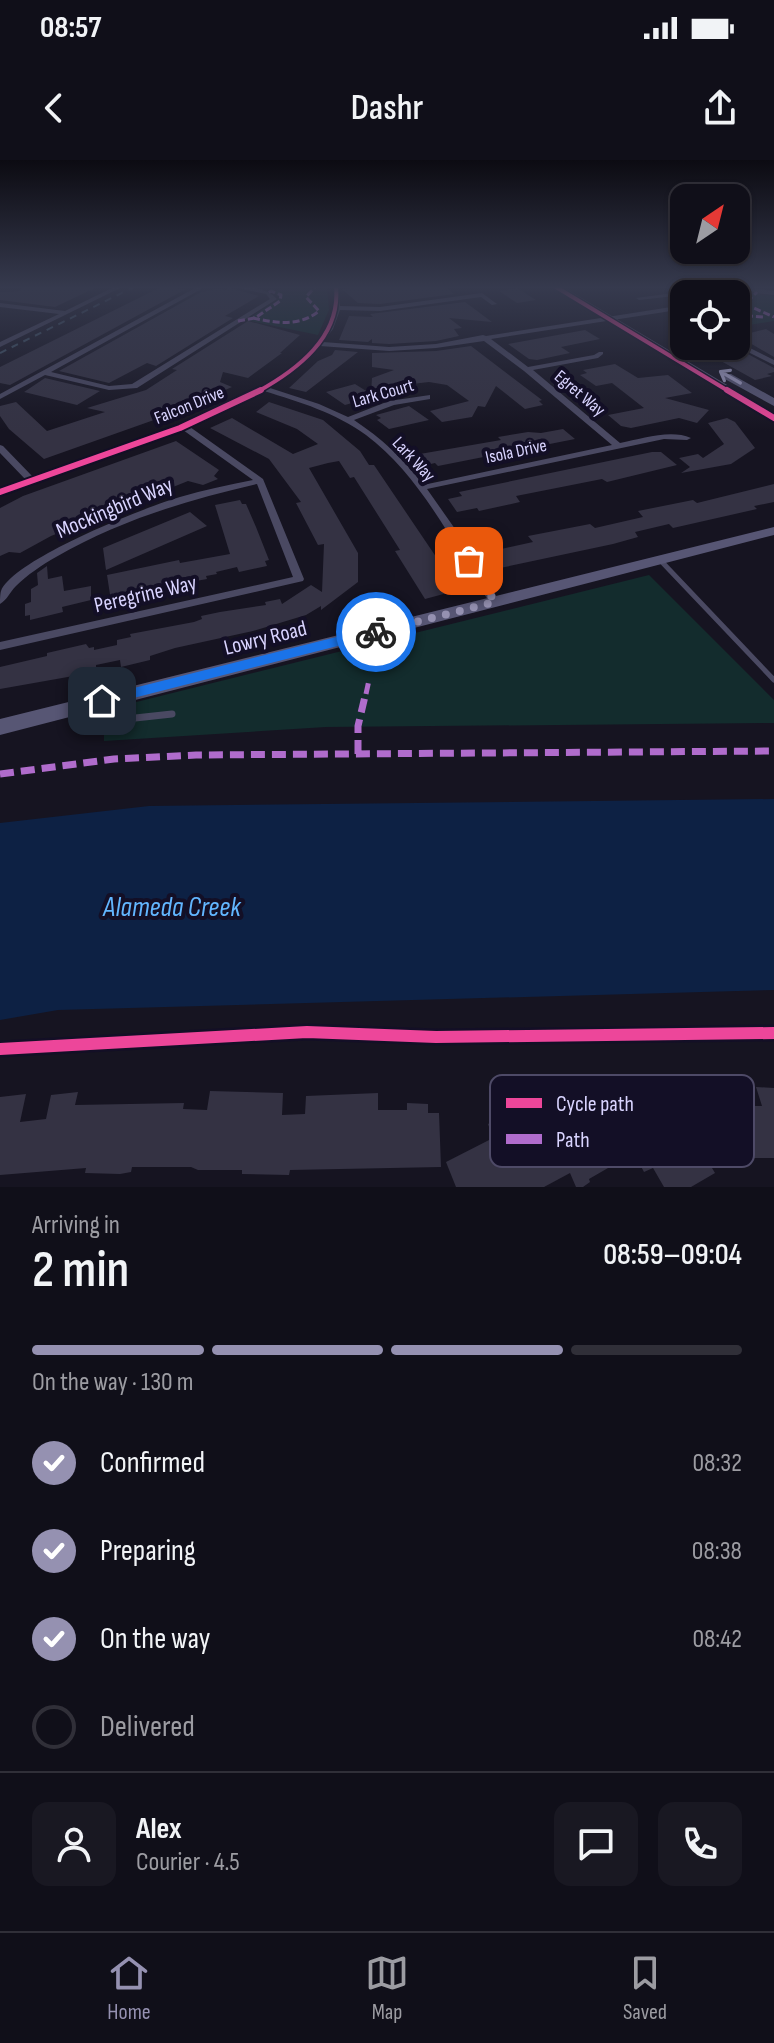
<!DOCTYPE html>
<meta charset="utf-8">
<style>
body{margin:0;font-family:"Sofia Sans Condensed",sans-serif;background:#191822;color:#f1f3f6;height:100vh;display:flex;flex-direction:column;font-size:30px;white-space:nowrap}
*{box-sizing:border-box;margin:0}
p{font-size:26px;color:#9c9ca2}
.icon{flex:none;width:44px;height:44px;fill:none;stroke:currentColor;stroke-width:2;stroke-linecap:round;stroke-linejoin:round}
.map{position:relative;height:1027px;overflow:hidden}
.side{display:flex;flex-direction:column;background:#100f19;flex:1}
.side>*{flex:none}
.needle{width:52px;rotate:35deg}
.fabs{position:absolute;left:670px;top:24px;display:grid;gap:16px}
.fabs a{display:grid;place-items:center;width:80px;height:80px;border-radius:16px;background:#100f19;box-shadow:0 2px 6px #0004,0 0 0 2px #302f38;font-size:40px}
.pin{position:absolute;display:grid;place-items:center;width:68px;height:68px;color:#fff;margin:-34px;border-radius:16px;box-shadow:0 4px 12px #0006}
.courier{position:absolute;display:grid;place-items:center;width:80px;height:80px;margin:-40px;border:6px solid #1a73e8;border-radius:50%;background:#fff;color:#222;box-shadow:0 2px 10px #0007}
.head em{font-style:normal;font-weight:600}
.head div{display:flex;flex-direction:column-reverse}
.head{display:flex;align-items:center;justify-content:space-between;height:136px;padding:0 32px}
h1{font-size:52px;font-weight:600;line-height:60px}
.bar{display:grid;grid-template-columns:repeat(4,1fr);gap:12px 8px;align-content:center;height:96px;padding:0 32px}
.bar i{height:10px;border-radius:6px;background:#302f38}
.bar .active{background:#9591b1}
.bar p{grid-column:span 4}
.line{display:flex;align-items:center;gap:20px;padding:0 32px;border-top:2px solid #302f38}
.line div{flex:1}
.round{display:grid;place-items:center;flex:none;width:84px;height:84px;border-radius:16px;background:#191822}
ol{padding:0 32px;list-style:none}
li{display:flex;align-items:center;gap:24px;height:88px}
li p{margin-inline-start:auto}
li .icon{padding:8px;border-radius:50%;background:#9591b1;color:#fff;stroke-width:4}
li:last-child{color:#9c9ca2}
li i{width:44px;height:44px;border:4px solid #302f38;border-radius:50%}
.status{display:flex;justify-content:space-between;align-items:center;height:56px;padding:0 40px;background:#100f19;direction:ltr}
.status svg{height:22px;fill:currentColor}
header{display:flex;justify-content:space-between;align-items:center;height:104px;padding:0 32px;background:#100f19;font-size:36px;font-weight:600}
.dock{display:flex;justify-content:space-around;align-items:center;height:112px;border-top:2px solid #302f38;background:#100f19;font-size:22px;color:#9c9ca2}
.dock a{display:grid;justify-items:center;gap:4px}
.dock .active{color:#9591b1}
.map>svg:first-child{display:block}
.green{fill:#132c2d}
.water{fill:#0d2144}
.building{fill:#343243}
.lines{fill:none;stroke-linecap:round;stroke-linejoin:round}
.lane-far1{stroke:#4a4962;stroke-width:5}
.lane{stroke:#4a4962;stroke-width:7}
.street{fill:#4a4962;fill-rule:evenodd}
.secondary{fill:#575674;fill-rule:evenodd}
.rail{stroke:#43596b;stroke-width:2;stroke-dasharray:7 6;stroke-linecap:butt}
.quiet-far2{stroke:#b06ccc;stroke-width:3;stroke-dasharray:7 3;stroke-linecap:butt}
.quiet-far1{stroke:#b06ccc;stroke-width:5;stroke-dasharray:11 5;stroke-linecap:butt}
.quiet{stroke:#b06ccc;stroke-width:7;stroke-dasharray:14 7;stroke-linecap:butt}
.cycleway-far2-casing{stroke:#130f26;stroke-width:7}
.cycleway-far1-casing{stroke:#130f26;stroke-width:10}
.cycleway-casing{stroke:#130f26;stroke-width:17}
.cycleway-far2{stroke:#ed469a;stroke-width:4}
.cycleway-far1{stroke:#ed469a;stroke-width:6}
.cycleway{stroke:#ed469a;stroke-width:12}
.oneway{stroke:#9e9bc0}
.route{fill:#1a73e8}
.done{stroke:#9591b1;stroke-width:8;stroke-dasharray:0 14.4}
.labels{text-anchor:middle;stroke-width:8;stroke-linejoin:round;paint-order:stroke}
.far-street-label{font-size:18px;fill:#d9d4ff;stroke:#130f26}
.street-label{font-size:22px;fill:#d9d4ff;stroke:#130f26}
.near-water-label{font-size:28px;font-style:italic;fill:#62b6ff;stroke:#130f26}
.key{fill:#130f26;stroke:#4e4a67;stroke-width:2}
.key-label{font-size:22px;fill:#d9d4ff}
</style>
<div class="status"><b>08:57</b><svg viewBox="0 0 49 12"><path d="M0 12V9h3v3zM5 12V6h3v6zM10 12V3h3v9zM15 12V0h3v12zM26 1h20v11H26zM47 4h2v5h-2z"/></svg></div>
<header><svg class="icon" aria-label="back" viewBox="0 0 24 24"><path d="M15 5l-7 7 7 7"/></svg>Dashr<svg class="icon" aria-label="share" viewBox="0 0 24 24"><path d="M12 15V3M7 8l5-5 5 5M5 13v7h14v-7"/></svg></header>
<div class="map">
<svg width="774" height="1027" viewBox="0 0 774 1027">
<rect width="100%" height="100%" fill="#161421"/>
<!-- green -->
<path class="green" d="M283,127H327L329,150L318,175L246,160L276,141L279,137L274,132Z
M750,133L774,136V161L749,165L736,159V136Z
M649,415L774,540V563L326,567L104,581V550Z"/>
<!-- water -->
<path class="water" d="M774,639V830L58,850L0,860V663L149,646Z"/>
<!-- building -->
<path class="building" d="M21,127H97L55,147L0,140V132L21,131Z
M161,127L186,129L10,225L0,223V207Z
M227,127L259,136L225,156L233,158L156,206L147,203L109,223L59,211L201,132L217,129L227,130Z
M359,127H445L454,134L380,144L358,143L342,129Z
M517,128L536,140L517,143L499,131Z
M465,142L492,162L449,158L462,168L454,169L459,176L436,181L389,184L372,183V179L368,182L339,180L349,156L373,157L370,154Z
M248,161L300,175L280,193H282L248,218L223,212L220,222L232,227L168,255L44,299L9,269L0,256V246L16,242L47,271L105,252L87,248L146,230L177,210L172,209Z
M766,169L774,174V197L738,176Z
M585,170L600,179L561,187L570,193L537,200L529,199L508,184Z
M471,186L542,240L539,241L543,245L525,249L496,226L485,247L478,246L472,257L442,262L430,251L469,241L447,225L429,222L403,225L405,227L390,232L397,237L366,247L359,241L345,245L326,232L355,224L371,234L372,218L394,210L372,207V193L436,191Z
M694,186H733L774,208V212L767,214L772,216L755,220Z
M335,190L358,192L306,232L289,228L318,201L332,195Z
M615,204L638,218L668,215L692,233L665,238L709,250L697,263L679,258L631,268L621,266L608,255L644,248L612,223L596,226L580,215L587,213L583,210Z
M45,218L100,231L77,245L24,232Z
M269,242L323,260L360,291L369,305H374L451,419L443,421L451,432L425,439L395,391L400,390L354,317L350,318L339,301L328,303L309,308L358,393V422L321,450V446L306,455L253,471L175,488L150,496V500L121,507L120,500L96,505V512L0,529V507L47,496V493L86,484L89,488L94,487V490L117,485V480L131,477L130,474L194,462L202,459L201,456L220,452L266,445L265,442L280,439L282,444L311,425L322,432L324,384L318,385L296,343L301,342L269,299L210,268L232,258L293,294L318,284L297,269L256,252Z
M409,246L429,260L389,269L377,260L381,258L376,255Z
M727,258L735,262L755,288L731,304L681,313L690,307L679,298L698,294L703,298L724,284L708,263Z
M563,269L575,279L438,306L435,303L422,306L414,295L501,280L498,277L528,272L541,273Z
M176,281L219,310L214,316L218,319L203,325L188,321L51,376L20,393L9,392L0,396V348L23,336Z
M652,292H661L677,305L607,322L602,319L516,336L520,342L479,351L477,348L457,352L448,339L462,336L459,332Z
M774,324V342L754,346L757,349L673,368L669,364L635,372L638,377L613,384L500,408L488,392L533,382L528,376L590,364L595,368L643,357L638,351L693,340L697,343Z
M240,340L242,344H246L256,367L269,400L265,401L267,406L239,412L237,407L216,412L217,414L206,416L207,419L146,430L138,435L111,441L107,415L179,400L180,403L230,394L215,345Z
M190,352L207,366L106,410L103,388Z
M47,406L48,419L62,416L64,431L91,426V440L62,447L63,452L30,460V455L25,456V444L31,442V429L38,425L37,413Z
M756,927L774,928V998H726L712,946H762Z
M631,929L648,958L672,945L669,940L681,934L723,1002L712,1008L715,1013L691,1027H664L653,1008L644,1012L634,993L589,1019L590,1022L583,1027H576L570,1013L544,1027H456L446,1002L493,978L488,964L508,953L514,966L526,959L530,967L585,938L592,950Z
M210,931L283,933L282,955L305,954L306,936L378,933V950H407V943L428,944V953H439L441,1007L290,1010L289,1015L242,1014V1010H198L191,1007H132L131,1012L120,1014L85,1013L86,1008L0,1015V937L26,934L20,962L46,959L51,935L78,932L75,945L184,943L183,949L207,950Z"/>
<g class="lines">
<!-- lane-far1 -->
<path class="lane-far1" d="M661,401L774,520"/>
<!-- lane -->
<path class="lane" d="M72,549L76,564L82,569L126,559L172,554"/>
<!-- street -->
<path class="street" d="M114,127H122L0,187V182L59,154L0,147V143L65,151Z
M197,127H205L51,212L109,226L132,224L270,139L266,134L234,127C250,127 266,127 277,139L137,228L109,230L45,215L0,239V234Z
M333,127H339L340,146L380,147L482,133L497,144L492,145L481,137L380,151L340,150L333,169L323,182L389,187L436,184L483,175L486,176L684,145V149L491,179L528,207L594,195L599,192H603V194L598,198L533,210L620,283C642,279 670,269 691,278L687,280L664,279L427,329L453,366L500,442L495,446L491,445C456,388 421,316 366,275C336,253 300,242 264,231L231,249L190,267L263,319L304,419L303,421L0,490V482L293,417L257,324C187,340 118,361 56,397C42,405 27,415 16,426C10,432 7,440 0,444C0,441 0,434 1,431C14,399 145,347 180,337C204,330 228,325 253,320L183,270L0,335V329L26,320L0,293V285L3,286L33,317C108,292 295,238 329,164C335,152 334,140 333,127ZM484,181L524,211L612,285L423,325C404,299 381,278 354,260L394,245L430,239V235L389,241L348,257L319,244L270,228L309,199L320,186L389,191L436,188Z
M744,127L774,131V135L755,133Z
M681,132L683,135L639,140L636,138Z
M736,181L774,200V205L736,186Z"/>
<!-- secondary -->
<path class="secondary" d="M552,127H563L774,253V262Z
M723,214H731L774,238V246L723,218Z
M774,367V375L0,575V559Z"/>
<!-- rail -->
<path class="rail" d="M0,193L134,127"/>
<!-- quiet-far2 -->
<path class="quiet-far2" d="M736,140L774,157
M736,140L750,139L757,132
M736,155L764,157
M253,158C276,163 299,167 319,151L306,137L315,127
M238,161L255,158L280,141L281,135L271,131L268,133"/>
<!-- quiet-far1 -->
<path class="quiet-far1" d="M366,534L369,520"/>
<!-- quiet -->
<path class="quiet" d="M358,594V566L366,532
M0,614L114,599L196,595L774,591"/>
<defs>
<path id="cycleway-far2" d="M556,127L730,232
M257,232C297,210 341,177 336,127"/>
<path id="cycleway-far1" d="M727,230L774,258
M0,332L180,268L261,230"/>
<path id="cycleway" d="M0,889L307,872L436,877L774,873"/>
</defs>
<!-- cycleway-far2 casing -->
<use href="#cycleway-far2" class="cycleway-far2-casing"/>
<!-- cycleway-far1 casing -->
<use href="#cycleway-far1" class="cycleway-far1-casing"/>
<!-- cycleway casing -->
<use href="#cycleway" class="cycleway-casing"/>
<!-- cycleway-far2 -->
<use href="#cycleway-far2" class="cycleway-far2"/>
<!-- cycleway-far1 -->
<use href="#cycleway-far1" class="cycleway-far1"/>
<!-- cycleway -->
<use href="#cycleway" class="cycleway"/>
</g>
<!-- one-way arrows -->
<defs><path id="oneway-shaft" d="M-6 0H5M1.5-3L5.5 0L1.5 3" fill="none" stroke-width="1.6" stroke-linecap="round" stroke-linejoin="round" transform="scale(2)"/></defs>
<use class="oneway" href="#oneway-shaft" transform="translate(730 217) rotate(-150)"/>
<!-- sky -->
<linearGradient id="sky" x2="0" y2="1"><stop stop-color="#0c0b12"/><stop offset="0.47" stop-color="#363a4e"/><stop offset="1" stop-color="#363a4e" stop-opacity="0"/></linearGradient>
<rect width="774" height="271" fill="url(#sky)"/>
<!-- route -->
<path class="route" d="M376,467L381,469V475L102,546L95,541L102,536Z"/>
<g class="lines">
<!-- done -->
<path class="done" d="M376,472L495,442L469,401"/>
</g>
<g class="labels">
<!-- far-street labels -->
<g class="far-street-label">
<text transform="translate(383 233) rotate(-16)" y="6">Lark Court</text>
<text transform="translate(580 233) rotate(40)" y="6">Egret Way</text>
<text transform="translate(189 245) rotate(-22)" y="6">Falcon Drive</text>
<text transform="translate(516 291) rotate(-12)" y="6">Isola Drive</text>
<text transform="translate(414 299) rotate(47)" y="6">Lark Way</text>
</g>
<!-- street labels -->
<g class="street-label">
<text transform="translate(114 347) rotate(-23)" y="8">Mockingbird Way</text>
<text transform="translate(145 433) rotate(-13)" y="8">Peregrine Way</text>
<text transform="translate(265 477) rotate(-14)" y="8">Lowry Road</text>
</g>
<!-- near-water labels -->
<g class="near-water-label">
<text x="172" y="756">Alameda Creek</text>
</g>
</g>
<!-- legend -->
<rect x="490" y="915" width="264" height="92" rx="12" class="key"/>
<rect x="506" y="938" width="36" height="10" fill="#ed469a"/>
<rect x="506" y="974" width="36" height="10" fill="#b06ccc"/>
<g class="key-label">
<text x="556" y="951">Cycle path</text>
<text x="556" y="987">Path</text>
</g>
</svg>
<div class="fabs">
<a><svg class="needle" viewBox="-14 -14 28 28"><path d="M0-13l5 13h-10z" fill="#e53935"/><path d="M0 13l5-13h-10z" fill="#9c9ca2"/></svg></a>
<a><svg class="icon" aria-label="locate" viewBox="0 0 24 24"><circle cx="12" cy="12" r="6"/><path d="M12 2v4M12 18v4M2 12h4M18 12h4"/></svg></a>
</div>
<div class="pin" style="left:469px;top:401px;background:#ea580c"><svg class="icon" aria-label="bag" viewBox="0 0 24 24"><path d="M5 8h14l-1 12H6zM9 8a3 3 0 0 1 6 0"/></svg></div>
<div class="pin" style="left:102px;top:541px;background:#1f2937"><svg class="icon" aria-label="home" viewBox="0 0 24 24"><path d="M3 11l9-7 9 7M6 9v11h12V9"/></svg></div>
<div class="courier" style="left:376px;top:472px"><svg class="icon" aria-label="bike" viewBox="0 0 24 24"><circle cx="6" cy="16" r="4"/><circle cx="18" cy="16" r="4"/><path d="M6 16l4-8h5l3 8M10 8l3 8H6M13 5h3"/></svg></div>
</div>
<section class="side">
<div class="head"><div><h1>2 min</h1><p>Arriving in</p></div><em>08:59–09:04</em></div>
<div class="bar"><i class="active"></i><i class="active"></i><i class="active"></i><i></i><p>On the way · 130 m</p></div>
<ol>
<li><svg class="icon" aria-label="check" viewBox="0 0 24 24"><path d="M5 12l5 5 9-10"/></svg>Confirmed<p>08:32</p></li>
<li><svg class="icon" aria-label="check" viewBox="0 0 24 24"><path d="M5 12l5 5 9-10"/></svg>Preparing<p>08:38</p></li>
<li><svg class="icon" aria-label="check" viewBox="0 0 24 24"><path d="M5 12l5 5 9-10"/></svg>On the way<p>08:42</p></li>
<li><i></i>Delivered</li>
</ol>
<div class="line" style="height:144px"><a class="round"><svg class="icon" aria-label="person" viewBox="0 0 24 24"><circle cx="12" cy="8" r="4"/><path d="M4 21q1-7 8-7t8 7"/></svg></a><div><b>Alex</b><p>Courier · 4.5</p></div><a class="round"><svg class="icon" aria-label="chat" viewBox="0 0 24 24"><path d="M4 5h16v11H9l-5 4z"/></svg></a><a class="round"><svg class="icon" aria-label="phone" viewBox="0 0 24 24"><path d="M5 4h4l2 5-3 2q2 4 5 5l2-3 5 2v4C11 20 4 13 5 4z"/></svg></a></div>
</section>
<nav class="dock">
<a class="active"><svg class="icon" aria-label="home" viewBox="0 0 24 24"><path d="M3 11l9-7 9 7M6 9v11h12V9"/></svg>Home</a>
<a><svg class="icon" aria-label="map" viewBox="0 0 24 24"><path d="M3 6l6-2 6 2 6-2v14l-6 2-6-2-6 2zM9 4v14M15 6v14"/></svg>Map</a>
<a><svg class="icon" aria-label="saved" viewBox="0 0 24 24"><path d="M7 4h10v16l-5-4-5 4z"/></svg>Saved</a>
</nav>
